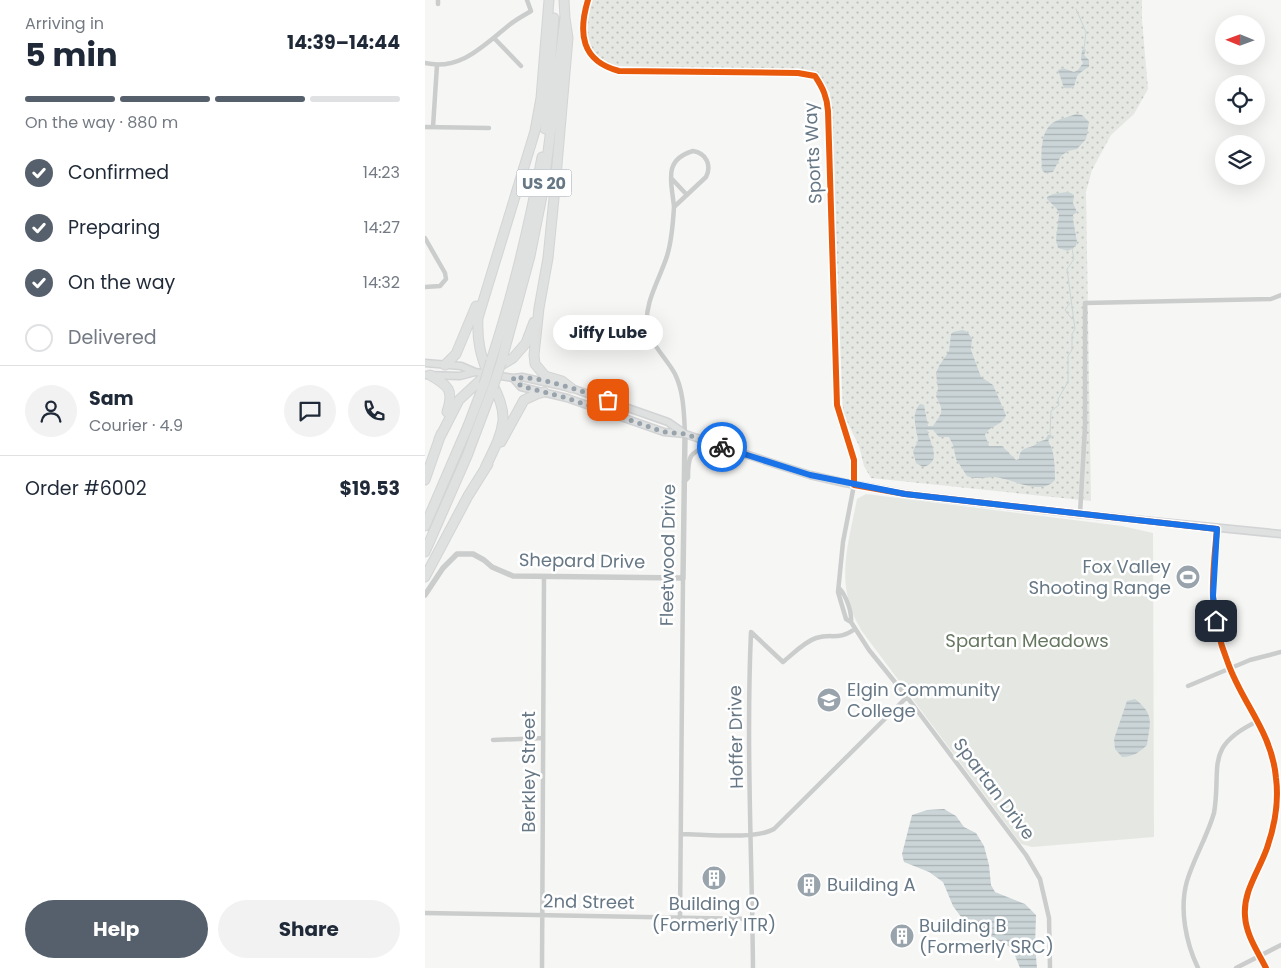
<!DOCTYPE html>
<meta charset="utf-8">
<style>
body{margin:0;font-family:Poppins,sans-serif;background:#f2f2f3;color:#1f2937;height:100vh;display:flex;flex-direction:column;font-size:19px;white-space:nowrap}
*{box-sizing:border-box;margin:0}
p{font-size:16px;color:#747a83}
.icon{flex:none;width:28px;height:28px;fill:none;stroke:currentColor;stroke-width:2;stroke-linecap:round;stroke-linejoin:round}
.map{position:relative;flex:1;overflow:hidden}
.details{display:flex;flex-direction:column;background:#fff;width:425px}
.details>*{flex:none}
.needle{width:32px;rotate:271deg}
.buttons{position:absolute;left:790px;top:15px;display:grid;gap:10px}
.buttons a{display:grid;place-items:center;width:50px;height:50px;border-radius:50%;background:#fff;box-shadow:0 5px 20px #0002;font-size:25px}
.pin{position:absolute;display:grid;place-items:center;width:42px;height:42px;color:#fff;margin:-21px;border-radius:10px;box-shadow:0 2px 8px #0006}
.courier{position:absolute;display:grid;place-items:center;width:50px;height:50px;margin:-25px;border:4px solid #1a73e8;border-radius:50%;background:#fff;color:#222;box-shadow:0 1px 6px #0007}
.bubble{position:absolute;height:35px;border-radius:18px;background:#fff;box-shadow:0 5px 20px #0002;font-size:16px;font-weight:700;line-height:35px;text-align:center}
.summary em{font-style:normal;font-weight:700}
.summary div{display:flex;flex-direction:column-reverse}
.summary{display:flex;align-items:center;justify-content:space-between;height:85px;padding:0 25px}
h1{font-size:32px;font-weight:700;line-height:38px}
.bar{display:grid;grid-template-columns:repeat(4,1fr);gap:8px 5px;align-content:center;height:60px;padding:0 25px}
.bar i{height:6px;border-radius:4px;background:#e0e1e3}
.bar .current{background:#55606c}
.bar p{grid-column:span 4}
.line{display:flex;align-items:center;gap:12px;padding:0 25px;border-top:1px solid #e0e1e3}
.line div{flex:1}
.round{display:grid;place-items:center;flex:none;width:52px;height:52px;border-radius:26px;background:#f2f2f3}
ol{padding:0 25px;list-style:none}
li{display:flex;align-items:center;gap:15px;height:55px}
li p{margin-inline-start:auto}
li .icon{padding:5px;border-radius:50%;background:#55606c;color:#fff;stroke-width:4}
li:last-child{color:#747a83}
li i{width:28px;height:28px;border:2px solid #e0e1e3;border-radius:50%}
.primary-button{display:flex;gap:10px;margin-top:auto;padding:10px 25px}
.primary-button a{flex:1;height:58px;border-radius:30px;background:#55606c;color:#fff;font-size:20px;font-weight:700;line-height:58px;text-align:center}
.primary-button a+a{background:#f2f2f3;color:#1f2937}
main{display:flex;flex:1;min-height:0}
.map>svg:first-child{display:block}
.grass{fill:url(#grass-dots)}
.park{fill:#e5e8e2}
.water{fill:url(#water-rules)}
.lines{fill:none;stroke-linecap:round;stroke-linejoin:round}
.stream{stroke:#cbd4d6;stroke-width:1}
.secondary-casing{stroke:#d2d3d4;stroke-width:9}
.motorway-casing{stroke:#d3d4d4;stroke-width:11}
.minor{stroke:#cbcccc;stroke-width:4.5}
.tertiary{stroke:#cbcccc;stroke-width:5.5}
.secondary{stroke:#dfe0e0;stroke-width:6}
.motorway{stroke:#dfe0e0;stroke-width:9}
.motorway-bridge-casing{stroke:#d3d4d4;stroke-width:11;stroke-linecap:butt}
.motorway-bridge{stroke:#dfe0e0;stroke-width:9}
.cycleway-casing{stroke:#fff;stroke-width:9}
.cycleway{stroke:#e8590c;stroke-width:6}
.done{stroke:#98a3ac;stroke-width:5;stroke-dasharray:0 9}
.route{stroke:#1a73e8;stroke-width:6}
.labels{text-anchor:middle;stroke-width:5;stroke-linejoin:round;paint-order:stroke}
.shield{fill:#fff;stroke:#94a0aa;stroke-width:1}
.shield-label{font-size:16px;font-weight:bold;fill:#667785}
.street-label{font-size:18px;fill:#667785;stroke:#fff}
.poi-label{font-size:18px;fill:#667785;stroke:#fff;text-anchor:start}
.park-label{font-size:18px;fill:#667761;stroke:#fff}
</style>
<main>
<section class="details">
<div class="summary"><div><h1>5 min</h1><p>Arriving in</p></div><em>14:39–14:44</em></div>
<div class="bar"><i class="current"></i><i class="current"></i><i class="current"></i><i></i><p>On the way · 880 m</p></div>
<ol>
<li><svg class="icon" aria-label="check" viewBox="0 0 24 24"><path d="M5 12l5 5 9-10"/></svg>Confirmed<p>14:23</p></li>
<li><svg class="icon" aria-label="check" viewBox="0 0 24 24"><path d="M5 12l5 5 9-10"/></svg>Preparing<p>14:27</p></li>
<li><svg class="icon" aria-label="check" viewBox="0 0 24 24"><path d="M5 12l5 5 9-10"/></svg>On the way<p>14:32</p></li>
<li><i></i>Delivered</li>
</ol>
<div class="line" style="height:90px"><a class="round"><svg class="icon" aria-label="person" viewBox="0 0 24 24"><circle cx="12" cy="8" r="4"/><path d="M4 21q1-7 8-7t8 7"/></svg></a><div><b>Sam</b><p>Courier · 4.9</p></div><a class="round"><svg class="icon" aria-label="chat" viewBox="0 0 24 24"><path d="M4 5h16v11H9l-5 4z"/></svg></a><a class="round"><svg class="icon" aria-label="phone" viewBox="0 0 24 24"><path d="M5 4h4l2 5-3 2q2 4 5 5l2-3 5 2v4C11 20 4 13 5 4z"/></svg></a></div>
<div class="line" style="height:65px"><div>Order #6002</div><b>$19.53</b></div>
<div class="primary-button"><a>Help</a><a>Share</a></div>
</section>
<div class="map">
<svg width="856" height="968" viewBox="0 0 856 968">
<defs>
<pattern id="grass-dots" width="8" height="8" patternUnits="userSpaceOnUse" patternTransform="scale(1.25)"><rect width="8" height="8" fill="#e5e8e2"/><path d="M2 2h.1M6 6h.1" fill="none" stroke="#bdc1bd" stroke-width="1.8" stroke-linecap="round"/></pattern>
<pattern id="water-rules" width="6" height="5" patternUnits="userSpaceOnUse" patternTransform="scale(1.25)"><rect width="6" height="5" fill="#cbd4d6"/><path d="M0 2.5h6" fill="none" stroke="#a9b1b3"/></pattern>
</defs>
<rect width="100%" height="100%" fill="#f6f6f5"/>
<!-- grass -->
<path class="grass" d="M167,0H717V20L723,89L709,114L686,135L667,170L661,192L666,501L446,478L439,466L434,446L418,413L405,93L390,72L192,66C154,52 159,34 167,0Z"/>
<!-- park -->
<path class="park" d="M441,494L697,526L728,533L729,837L607,847L596,844L436,630C431,620 425,610 423,598C415,566 426,531 432,499Z"/>
<!-- water -->
<path class="water" d="M659,49L661,50L659,55L664,60V67C660,69 656,72 653,75C648,83 653,90 639,88L633,70L638,68L649,72L653,70L658,63L656,59L657,50Z
M651,114L657,115L664,122L661,139L652,149L643,151L636,156L628,172L620,173L617,170C616,155 615,130 629,122C636,118 644,117 651,114Z
M642,192L646,193L649,195L648,203L652,212L648,215V219L652,242L651,246L643,251L633,248L631,239L634,214L632,209L622,199V197L628,194Z
M537,330L541,331L547,338L546,350L556,377L568,385L581,415C578,426 564,425 560,435L564,446H577L591,460L594,459C595,448 600,449 608,446C613,443 614,441 620,440L623,435L629,436L624,439L623,442C630,449 630,470 630,480C615,497 587,478 569,477C560,477 551,480 542,476L531,459L528,445L524,437H514L508,430H502C505,443 518,462 498,467L491,463L488,451L493,441C492,429 485,415 495,404L499,405L503,426H508C518,411 519,412 511,396L513,389L511,373L514,366L524,351L526,334L528,332Z
M710,699C730,715 725,722 722,745C715,752 708,757 697,757L690,749L689,739L702,701Z
M519,809L531,816L539,827L551,833L559,846L564,865L566,885L570,892L600,904L611,915L610,946L612,968H595L587,948L539,921L528,906L518,882L504,872L479,862L477,854L487,815L502,810Z"/>
<g class="lines">
<!-- stream -->
<path class="stream" d="M651,9L661,32L659,49
M645,303L640,310L647,319
M625,436L626,411L634,405L633,399L643,382V356L647,350V334L650,329L642,269L649,259L647,249"/>
<defs>
<path id="secondary" d="M0,363L36,366L50,372L88,378L97,377L146,388L243,422L259,433
M0,375L35,376L50,372
M88,378L96,387L142,398L239,432L260,434L350,464L385,475L420,483L480,494L655,514L856,534"/>
<path id="motorway" d="M140,18L143,38L130,188L123,258L114,308L109,355L110,364L120,376L137,381L146,388
M120,129L129,18
M66,361C88,294 104,227 117,157
M76,363L105,256L118,191L140,18L139,0
M20,365L31,354L51,306
M5,375C24,386 29,390 22,412
M14,439L34,400L63,373L88,358L101,343L109,322
M76,442L99,400L112,394L119,392
M60,468C67,453 76,438 78,421C79,404 70,390 63,374C55,354 52,340 53,318L110,131L116,98L124,0
M0,480L16,434
M0,526L43,426L59,384
M0,552L42,456L68,387
M0,577L43,496L63,464"/>
</defs>
<!-- secondary casing -->
<use href="#secondary" class="secondary-casing"/>
<!-- motorway casing -->
<use href="#motorway" class="motorway-casing"/>
<!-- minor -->
<path class="minor" d="M13,0V4
M163,0C153,33 156,61 194,71L373,73L390,76C398,88 402,97 403,111L412,405L429,460V485L418,542L413,592L421,619L426,622L444,650L482,697L601,855L615,879L624,918L625,968
M69,38L96,66
M0,63C35,71 58,46 83,26C90,20 98,16 106,11L102,0
M0,127L64,128
M8,127L12,65
M268,151C281,153 287,165 281,177L249,207C247,183 237,160 268,151Z
M247,179L262,195
M249,207C248,224 247,240 242,256C234,281 219,302 222,329C224,341 244,362 250,374C259,392 259,415 260,434
M0,238L20,273L21,279L15,286L0,287
M259,482L263,478C263,453 265,454 286,444
M655,514L660,427V303L846,299L856,295
M792,529C790,551 787,575 788,597C789,619 795,643 803,663C817,703 847,732 851,778C854,802 850,825 842,848C834,871 818,891 820,916C821,935 833,952 841,968
M414,588C421,595 427,612 426,622
M763,686L825,660L856,652
M68,740L118,738
M256,834C279,834 330,840 349,829L482,697
M0,913L327,919
M255,918L258,578
M117,968L119,577
M328,968C327,856 321,744 326,632L358,662C368,654 379,642 391,638C407,633 413,641 430,629
M773,968C761,943 754,909 762,881C769,858 782,837 789,813C797,766 778,747 833,721
M811,968L856,945"/>
<!-- tertiary -->
<path class="tertiary" d="M0,595L18,568L32,554H48L59,560L67,567L88,576L258,578L260,434"/>
<!-- secondary -->
<use href="#secondary" class="secondary"/>
<!-- motorway -->
<use href="#motorway" class="motorway"/>
<defs>
<path id="motorway-bridge" d="M59,384L66,361
M68,387L76,363"/>
</defs>
<!-- motorway-bridge casing -->
<use href="#motorway-bridge" class="motorway-bridge-casing"/>
<!-- motorway-bridge -->
<use href="#motorway-bridge" class="motorway-bridge"/>
<defs>
<path id="cycleway" d="M163,0C153,33 156,61 194,71L373,73L390,76C398,88 402,97 403,111L412,405L429,460V485L480,494L792,529C790,551 787,575 788,597C789,619 795,643 803,663C817,703 847,732 851,778C854,802 850,825 842,848C834,871 818,891 820,916C821,935 833,952 841,968"/>
</defs>
<!-- cycleway casing -->
<use href="#cycleway" class="cycleway-casing"/>
<!-- cycleway -->
<use href="#cycleway" class="cycleway"/>
</g>
<g class="lines">
<!-- done -->
<path class="done" d="M183,400C157,392 115,375 88,378L96,386L142,398L239,432L260,434L297,447"/>
<!-- route -->
<path class="route" d="M297,447L385,475L480,494L792,529L788,596L791,621"/>
</g>
<!-- icons -->
<defs>
<symbol id="stadium-disc" viewBox="-11 -11 22 22"><circle r="9.5" fill="#98a3ac" stroke="#fff"/><path d="M0-5a6.5 5 0 1 0 0 10a6.5 5 0 1 0 0-10ZM-3.5-1.8h7v3.6h-7Z" fill="#fff"/></symbol>
<symbol id="university-disc" viewBox="-11 -11 22 22"><circle r="9.5" fill="#98a3ac" stroke="#fff"/><path d="M0-5L7-2L0 1L-7-2ZM-4 1L0 2.5L4 1V4Q0 6-4 4Z" fill="#fff"/></symbol>
<symbol id="building-disc" viewBox="-11 -11 22 22"><circle r="9.5" fill="#98a3ac" stroke="#fff"/><path d="M-4-6H4V6H1V3H-1V6H-4ZM-2.5-4.3h1.7v1.8h-1.7ZM.8-4.3h1.7v1.8H.8ZM-2.5-1h1.7V.8h-1.7ZM.8-1h1.7V.8H.8Z" fill="#fff"/></symbol>
</defs>
<g fill-rule="evenodd">
<use href="#stadium-disc" x="749" y="563" width="28" height="28"/>
<use href="#university-disc" x="390" y="686" width="28" height="28"/>
<use href="#building-disc" x="275" y="864" width="28" height="28"/>
<use href="#building-disc" x="370" y="871" width="28" height="28"/>
<use href="#building-disc" x="463" y="922" width="28" height="28"/>
</g>
<g class="labels">
<!-- shield labels -->
<rect class="shield" x="91.5" y="169.5" width="55" height="27" rx="4"/>
<g class="shield-label">
<text x="119" y="189">US 20</text>
</g>
<!-- street labels -->
<g class="street-label">
<text transform="translate(388 153) rotate(-93)" y="6">Sports Way</text>
<text transform="translate(243 555) rotate(-89)" y="6">Fleetwood Drive</text>
<text transform="translate(157 561) rotate(1)" y="6">Shepard Drive</text>
<text transform="translate(311 737) rotate(-91)" y="6">Hoffer Drive</text>
<text transform="translate(104 772) rotate(-90)" y="6">Berkley Street</text>
<text transform="translate(569 789) rotate(53)" y="6">Spartan Drive</text>
<text transform="translate(164 902) rotate(1)" y="6">2nd Street</text>
</g>
<!-- poi labels -->
<g class="poi-label">
<text x="746" y="573" text-anchor="end">Fox Valley<tspan x="746" dy="21">Shooting Range</tspan></text>
<text x="422" y="696">Elgin Community<tspan x="422" dy="21">College</tspan></text>
<text x="402" y="891">Building A</text>
<text x="289" y="910" text-anchor="middle">Building O<tspan x="289" dy="21">(Formerly ITR)</tspan></text>
<text x="494" y="932">Building B<tspan x="494" dy="21">(Formerly SRC)</tspan></text>
</g>
<!-- park labels -->
<g class="park-label">
<text x="602" y="647">Spartan Meadows</text>
</g>
</g>
</svg>
<div class="buttons">
<a><svg class="needle" viewBox="-14 -14 28 28"><path d="M0-13l5 13h-10z" fill="#e53935"/><path d="M0 13l5-13h-10z" fill="#747a83"/></svg></a>
<a><svg class="icon" aria-label="locate" viewBox="0 0 24 24"><circle cx="12" cy="12" r="6"/><path d="M12 2v4M12 18v4M2 12h4M18 12h4"/></svg></a>
<a><svg class="icon" aria-label="layers" viewBox="0 0 24 24"><path d="M12 4l9 5-9 5-9-5zM3 14l9 5 9-5"/></svg></a>
</div>
<div class="pin" style="left:183px;top:400px;background:#ea580c"><svg class="icon" aria-label="bag" viewBox="0 0 24 24"><path d="M5 8h14l-1 12H6zM9 8a3 3 0 0 1 6 0"/></svg></div>
<div class="pin" style="left:791px;top:621px;background:#1f2937"><svg class="icon" aria-label="home" viewBox="0 0 24 24"><path d="M3 11l9-7 9 7M6 9v11h12V9"/></svg></div>
<div class="courier" style="left:297px;top:447px"><svg class="icon" aria-label="bike" viewBox="0 0 24 24"><circle cx="6" cy="16" r="4"/><circle cx="18" cy="16" r="4"/><path d="M6 16l4-8h5l3 8M10 8l3 8H6M13 5h3"/></svg></div>
<div class="bubble" style="left:128px;top:315px;width:110px">Jiffy Lube</div>
</div>
</main>
